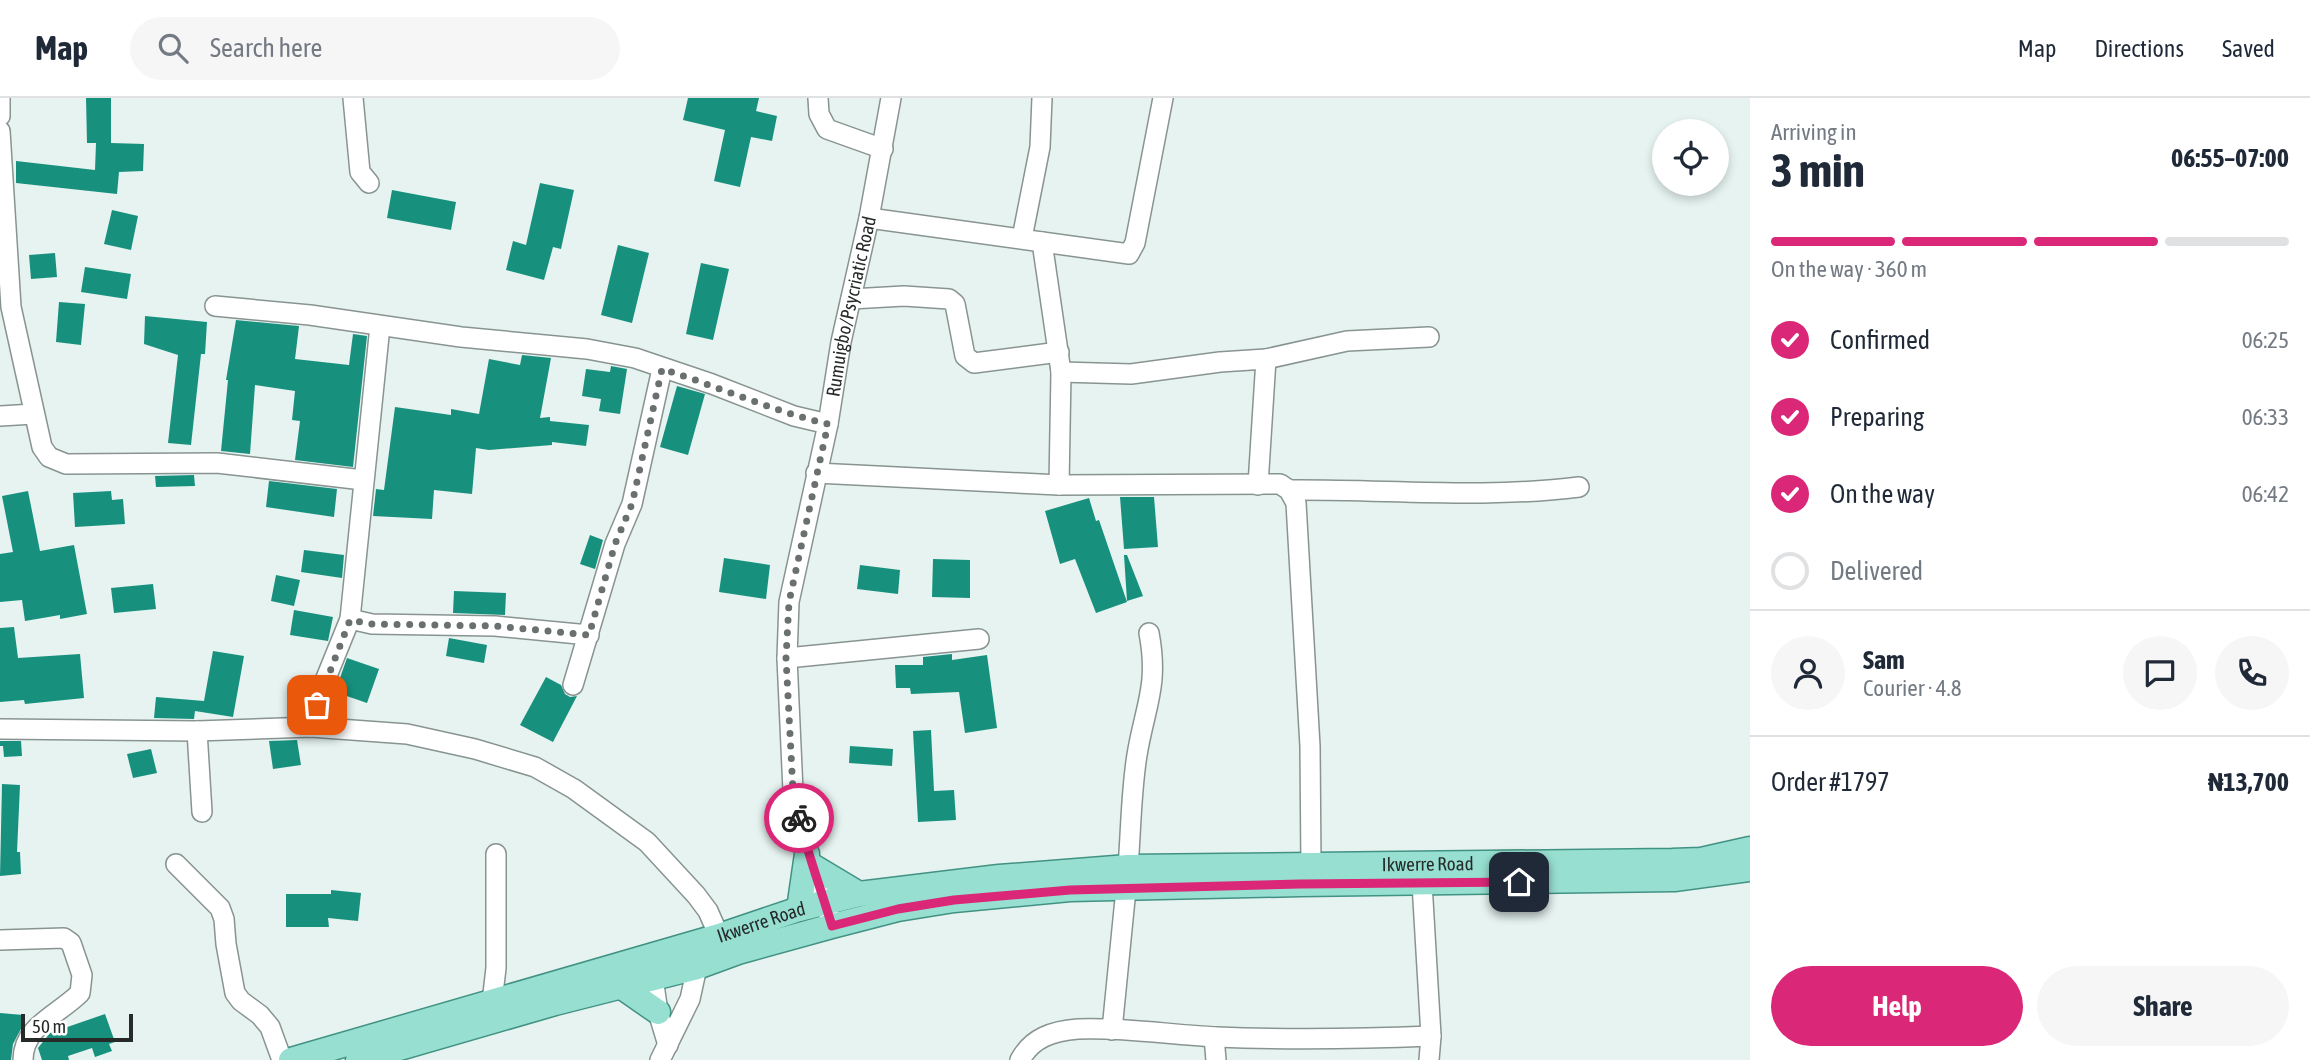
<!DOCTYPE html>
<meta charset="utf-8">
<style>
body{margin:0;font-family:"Asap Condensed",sans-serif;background:#f6f6f7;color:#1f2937;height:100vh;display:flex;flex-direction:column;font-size:26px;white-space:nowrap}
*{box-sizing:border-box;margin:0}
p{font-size:23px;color:#747a83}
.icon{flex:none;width:38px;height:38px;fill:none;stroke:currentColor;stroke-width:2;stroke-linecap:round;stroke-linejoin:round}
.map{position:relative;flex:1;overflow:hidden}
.panel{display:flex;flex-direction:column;background:#fff;width:560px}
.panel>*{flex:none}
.tools{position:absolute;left:1652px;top:21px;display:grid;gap:14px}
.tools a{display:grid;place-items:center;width:77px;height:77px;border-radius:50%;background:#fff;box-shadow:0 4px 10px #0003;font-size:35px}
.scale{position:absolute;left:21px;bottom:18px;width:112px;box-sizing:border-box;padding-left:7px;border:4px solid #262a29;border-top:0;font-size:19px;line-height:24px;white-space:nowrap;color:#262a29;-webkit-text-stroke:5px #fff;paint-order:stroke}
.pin{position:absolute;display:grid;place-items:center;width:60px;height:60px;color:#fff;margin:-30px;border-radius:14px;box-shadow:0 4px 10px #0006}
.courier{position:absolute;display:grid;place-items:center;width:70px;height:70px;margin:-35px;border:5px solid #db2777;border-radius:50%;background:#fff;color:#222;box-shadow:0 2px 9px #0007}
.summary em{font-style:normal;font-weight:700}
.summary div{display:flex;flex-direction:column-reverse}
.summary{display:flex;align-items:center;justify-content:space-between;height:119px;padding:0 21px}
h1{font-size:46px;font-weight:700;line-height:52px}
.bar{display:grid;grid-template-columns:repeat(4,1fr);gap:10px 7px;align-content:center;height:84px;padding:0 21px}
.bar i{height:9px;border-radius:5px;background:#e0e1e3}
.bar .current{background:#db2777}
.bar p{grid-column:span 4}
.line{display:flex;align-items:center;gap:18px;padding:0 21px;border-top:2px solid #e0e1e3}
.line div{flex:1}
.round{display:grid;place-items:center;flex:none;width:74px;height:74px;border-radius:37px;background:#f6f6f7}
ol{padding:0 21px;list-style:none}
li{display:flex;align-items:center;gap:21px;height:77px}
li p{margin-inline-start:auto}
li .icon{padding:7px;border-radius:50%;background:#db2777;color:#fff;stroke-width:4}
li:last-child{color:#747a83}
li i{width:38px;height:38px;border:4px solid #e0e1e3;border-radius:50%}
.action{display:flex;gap:14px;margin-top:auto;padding:14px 21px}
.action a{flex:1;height:80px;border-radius:42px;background:#db2777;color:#fff;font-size:28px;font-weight:700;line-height:80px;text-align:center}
.action a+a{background:#f6f6f7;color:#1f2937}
header{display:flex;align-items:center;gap:42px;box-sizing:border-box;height:98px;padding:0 35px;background:#fff;border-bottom:2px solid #e0e1e3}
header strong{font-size:33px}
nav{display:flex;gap:38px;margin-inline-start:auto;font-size:24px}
.search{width:490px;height:63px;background:#f6f6f7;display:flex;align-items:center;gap:18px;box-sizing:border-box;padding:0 24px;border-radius:38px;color:#747a83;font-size:26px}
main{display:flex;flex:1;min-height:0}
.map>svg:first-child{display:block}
.building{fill:#17917e}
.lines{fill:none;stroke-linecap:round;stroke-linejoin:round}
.minor-casing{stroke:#889491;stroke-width:22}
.major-casing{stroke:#429283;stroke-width:27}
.minor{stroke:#fff;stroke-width:19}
.major{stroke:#97dfd1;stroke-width:24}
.done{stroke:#69706f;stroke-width:7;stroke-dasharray:0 12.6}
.route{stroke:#db2777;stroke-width:9}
.labels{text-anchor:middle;stroke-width:5;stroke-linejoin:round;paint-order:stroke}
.street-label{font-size:19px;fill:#262a29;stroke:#fff}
</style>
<header>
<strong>Map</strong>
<div class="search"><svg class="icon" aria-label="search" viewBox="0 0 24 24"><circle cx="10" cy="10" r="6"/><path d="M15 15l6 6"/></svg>Search here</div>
<nav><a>Map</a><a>Directions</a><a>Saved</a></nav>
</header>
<main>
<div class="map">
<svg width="1750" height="962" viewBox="0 0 1750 962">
<rect width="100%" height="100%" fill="#e6f3f0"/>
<!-- building -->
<path class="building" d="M86,0H111V45L144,46L143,73L119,74L117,96L16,85V63L95,72L96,45H87Z
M688,0H759L756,13L777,18L772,43L751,39L740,89L714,83L725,32L683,22Z
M540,85L574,92L561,151L553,149L544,182L506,172L513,143L526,147Z
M392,92L456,104L451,132L387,120Z
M112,112L138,118L131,152L104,146Z
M618,147L649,155L632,225L601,217Z
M55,155L57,179L31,181L29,157Z
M701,165L729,171L713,242L686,236Z
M85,169L131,176L127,201L81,194Z
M59,204L85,206L81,247L56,244Z
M145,218L207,224L205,256H201L191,347L168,345L178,257L144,246Z
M236,222L299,228L295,261L349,267L353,236L367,238L353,369L295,362L300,323L292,322L295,293L255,287L250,356L221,353L228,282H226Z
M522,257L551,260L540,320L550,319V323L589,327L586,348L552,344V347L489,352L476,350L472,396L434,392L432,421L373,418L376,391L384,392L395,309L451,317V311L479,316L489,261L520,267Z
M611,268L627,271L620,316L599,313L601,301L582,298L586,271L610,274Z
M677,288L705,296L688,357L660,349Z
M194,377L195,388L156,389L155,378Z
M269,383L337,391L334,419L266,409Z
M28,393L40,453L74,447L87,516L60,521V517L25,523L22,502L0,504V456L13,454L2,398Z
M111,393L112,402L123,401L125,426L75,429L73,395Z
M1120,399H1154L1158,449L1124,451Z
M1089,400L1096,423L1099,422L1127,504L1096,515L1075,461L1060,466L1045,413Z
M590,437L603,442L595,471L580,466Z
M304,452L344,457L342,480L301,474Z
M1124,457H1127L1143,498L1127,503Z
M724,460L770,467L766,501L719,494Z
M933,461L970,462V500L932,499Z
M860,467L900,472L898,496L857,491Z
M276,477L300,482L294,508L271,503Z
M153,486L156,511L114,515L111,490Z
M454,493L506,495L505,517L453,515Z
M294,512L333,519L328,543L290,537Z
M14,529L18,560L80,556L84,600L25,606L24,602L0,604V530Z
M449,540L487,547L484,565L446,558Z
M213,553L244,558L233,619L195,613L194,621L154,620L156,599L204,603Z
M952,556V562L987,557L997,630L965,635L959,594L911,596L910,590H896L895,567H923V559Z
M347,560L379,571L367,605L335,594Z
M546,579L561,587L565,596L570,599L577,598L553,644L520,627Z
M931,632L934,693L954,692L956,722L918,724L913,633Z
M297,642L301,667L273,671L269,643Z
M0,643H21L22,658L4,659L3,648H0Z
M850,648L893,651L892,668L849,665Z
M151,651L157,675L133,680L127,656Z
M2,686L20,687L17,754H20L21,776L0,778Z
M331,792L361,795L358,823L328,820L329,829H286V796H331Z
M0,915L23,917L22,929L13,946L11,962H0Z
M105,916L115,944L109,946L112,953L95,959L92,950L68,958L69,962H42L38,950L50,935Z"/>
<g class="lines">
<defs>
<g id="minor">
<path d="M353,0L360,74L369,85"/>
<path d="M818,0L819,16L827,31L883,51"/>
<path d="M0,18V0"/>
<path d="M0,33L11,209L42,349L49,359L66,366L217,365L363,382"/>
<path d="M869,120L1129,156L1135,145L1163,0"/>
<path d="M1022,140L1040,49L1042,0"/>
<path d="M1042,144L1061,274L1059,387"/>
<path d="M851,201L904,198L949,201L955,206L965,258L974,265L1059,254"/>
<path d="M215,208L310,217L461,239L587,251L635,260L712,286L794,318L828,326"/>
<path d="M1061,274L1131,276L1220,264L1266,261L1347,243L1429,239"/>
<path d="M0,318L34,316"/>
<path d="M816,375L1059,387L1280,386L1289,392L1296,405L1310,648L1311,768"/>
<path d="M1258,387L1266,261"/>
<path d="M1289,392C1386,391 1482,401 1579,389"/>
<path d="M350,521L372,526L495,528L589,537"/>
<path d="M787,560L979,541"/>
<path d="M573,587L615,446L632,406L662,271"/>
<path d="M311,629L324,585L350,521L380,228"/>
<path d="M0,631L197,633L311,629L407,636L475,651L535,669L574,691L647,744L696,797L708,813L719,838"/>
<path d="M197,633L202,714"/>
<path d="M176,766L220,810L224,821L226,846L235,895L241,903L260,917L270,929L282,962"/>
<path d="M1128,769C1131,732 1131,694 1137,657C1145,608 1159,588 1149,535"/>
<path d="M1422,785L1431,938L1429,962"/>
<path id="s1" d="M829,816L814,769L807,756L793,693L787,560L789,504L828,326L841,244L869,120L891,0"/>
<path d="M0,842L64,840L71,845L82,877L80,895C58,917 23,928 23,962"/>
<path d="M653,880L658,914L668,947"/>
<path d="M492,904L496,870V756"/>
<path d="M1112,932L1126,791"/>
<path d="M1214,939L1216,962"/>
<path d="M660,962L690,901L697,869"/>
<path d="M1020,962C1032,940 1052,933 1078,931C1124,929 1171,937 1217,939C1288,942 1359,941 1431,938"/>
</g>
<g id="major">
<path d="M814,769L859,796"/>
<path d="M799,811L807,756"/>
<path d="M622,889L658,914"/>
<path id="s2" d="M291,962L719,838L799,811L859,796L999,779L1128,769L1672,763L1701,762L1750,751"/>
<path d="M358,962L555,905L697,869L738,854L832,828L898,811L954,802L1070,791L1300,786L1674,781L1750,771"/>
</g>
</defs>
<!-- minor casing -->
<use href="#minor" class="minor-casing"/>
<!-- major casing -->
<use href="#major" class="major-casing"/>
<!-- minor -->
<use href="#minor" class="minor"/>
<!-- major -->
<use href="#major" class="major"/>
</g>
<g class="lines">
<!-- done -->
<path class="done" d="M317,607L350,522L372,526L495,528L589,537L615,446L632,406L662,271C717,288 772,313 828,326L789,504L786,560L793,693L799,720"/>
<!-- route -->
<path class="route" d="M799,720C808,757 821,791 832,828L898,811L954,802L1070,792L1300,786L1519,784"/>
</g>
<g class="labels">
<!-- street labels -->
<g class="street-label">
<text dy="7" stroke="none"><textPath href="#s1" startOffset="620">Rumuigbo/Psycriatic Road</textPath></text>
<text dy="7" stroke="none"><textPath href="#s2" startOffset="1162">Ikwerre Road</textPath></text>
<text dy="7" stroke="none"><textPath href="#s2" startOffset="490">Ikwerre Road</textPath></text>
</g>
</g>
</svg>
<div class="tools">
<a><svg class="icon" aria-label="locate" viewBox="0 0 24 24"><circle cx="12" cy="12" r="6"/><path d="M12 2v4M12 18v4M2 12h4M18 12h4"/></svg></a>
</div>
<div class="scale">50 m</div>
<div class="pin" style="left:317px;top:607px;background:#ea580c"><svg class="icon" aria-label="bag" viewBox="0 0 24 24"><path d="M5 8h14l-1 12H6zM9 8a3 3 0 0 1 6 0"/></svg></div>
<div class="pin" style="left:1519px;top:784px;background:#1f2937"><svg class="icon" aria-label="home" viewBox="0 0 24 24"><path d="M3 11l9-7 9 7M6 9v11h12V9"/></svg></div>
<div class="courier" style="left:799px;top:720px"><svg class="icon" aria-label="bike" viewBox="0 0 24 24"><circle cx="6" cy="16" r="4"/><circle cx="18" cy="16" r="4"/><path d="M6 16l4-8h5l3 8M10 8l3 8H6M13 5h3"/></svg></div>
</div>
<section class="panel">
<div class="summary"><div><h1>3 min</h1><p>Arriving in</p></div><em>06:55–07:00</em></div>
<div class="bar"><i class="current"></i><i class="current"></i><i class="current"></i><i></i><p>On the way · 360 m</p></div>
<ol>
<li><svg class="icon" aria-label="check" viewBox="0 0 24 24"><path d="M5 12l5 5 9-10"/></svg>Confirmed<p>06:25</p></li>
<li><svg class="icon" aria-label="check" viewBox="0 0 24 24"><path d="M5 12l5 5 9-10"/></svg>Preparing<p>06:33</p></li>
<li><svg class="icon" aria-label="check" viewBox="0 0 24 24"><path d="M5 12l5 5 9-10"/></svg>On the way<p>06:42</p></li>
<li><i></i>Delivered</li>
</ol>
<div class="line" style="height:126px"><a class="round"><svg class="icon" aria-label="person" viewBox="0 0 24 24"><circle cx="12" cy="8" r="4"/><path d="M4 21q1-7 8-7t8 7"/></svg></a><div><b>Sam</b><p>Courier · 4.8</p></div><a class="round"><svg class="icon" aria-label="chat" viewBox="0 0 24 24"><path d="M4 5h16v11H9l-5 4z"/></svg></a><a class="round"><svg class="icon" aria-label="phone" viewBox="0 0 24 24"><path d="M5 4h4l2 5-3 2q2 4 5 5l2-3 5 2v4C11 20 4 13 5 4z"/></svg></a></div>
<div class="line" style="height:91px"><div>Order #1797</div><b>₦13,700</b></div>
<div class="action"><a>Help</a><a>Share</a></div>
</section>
</main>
